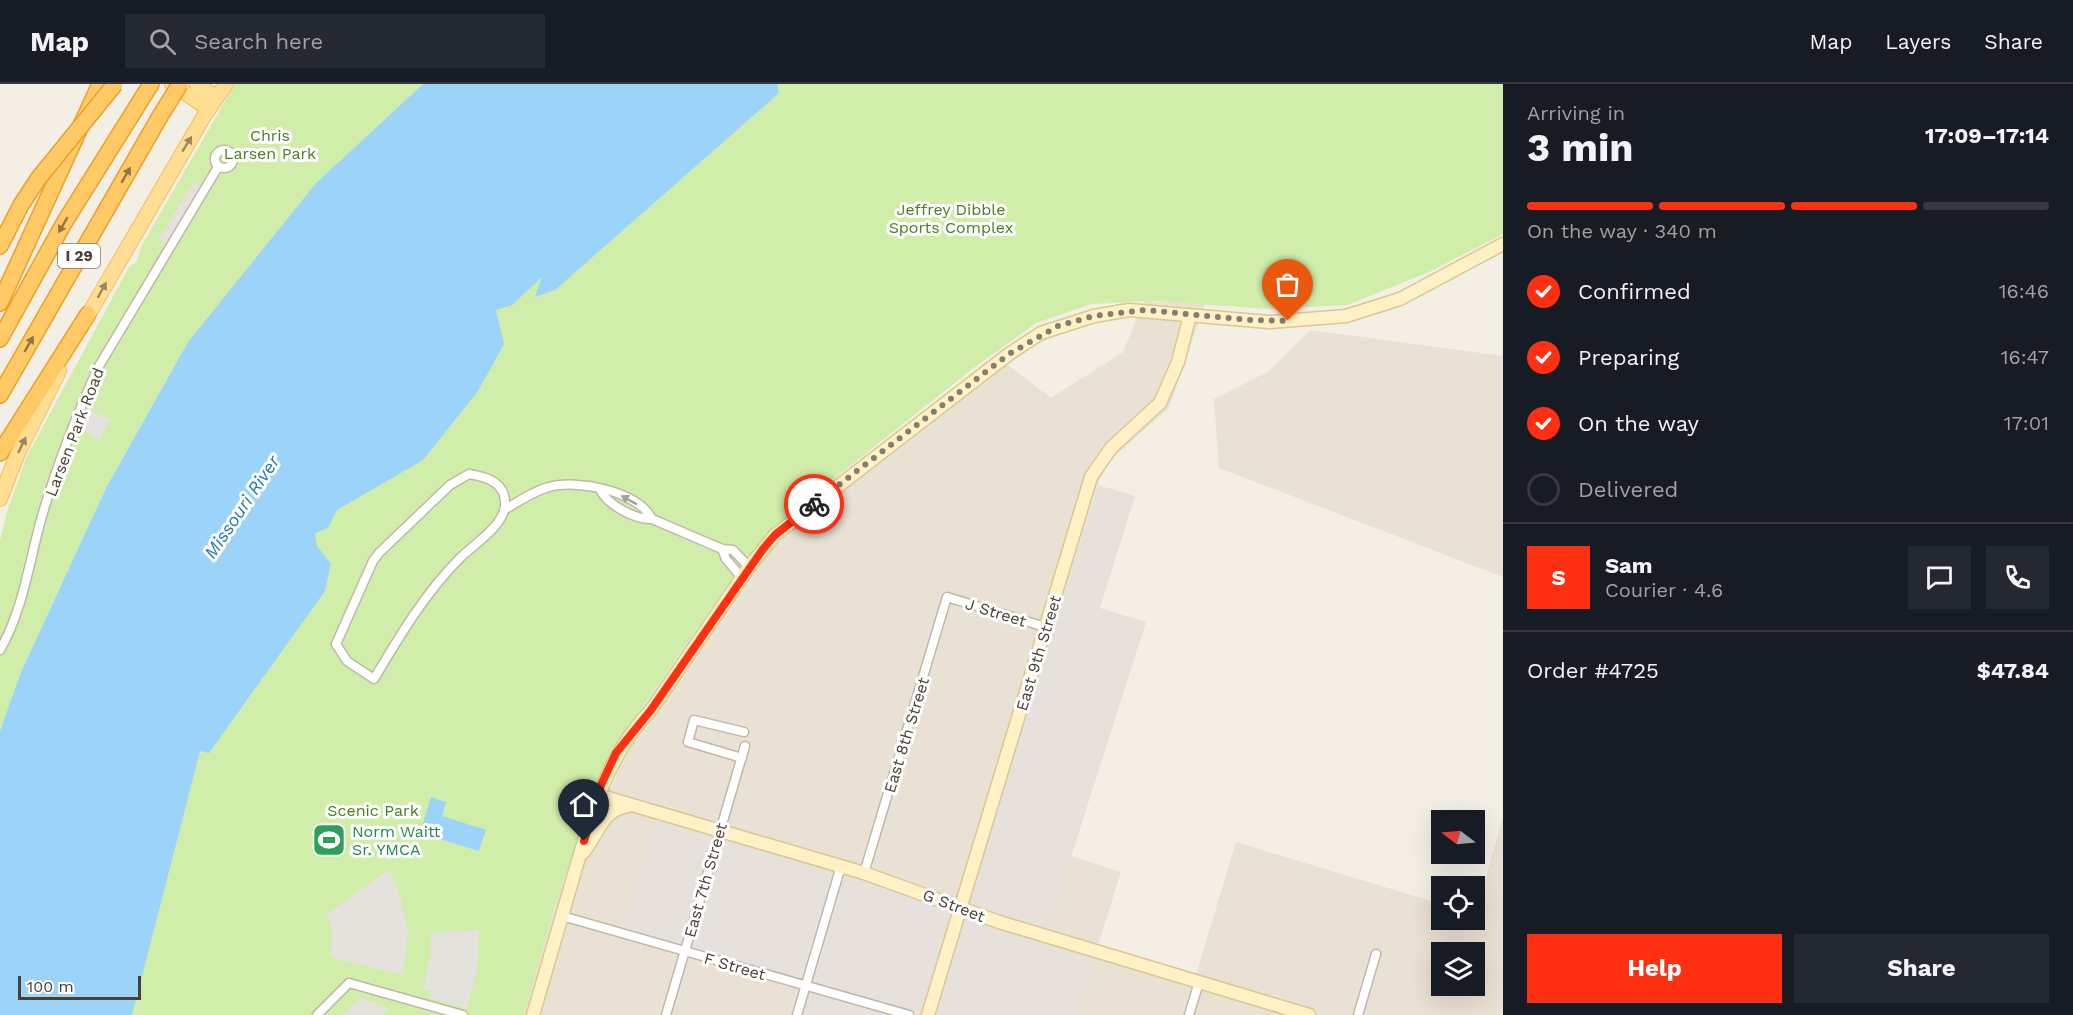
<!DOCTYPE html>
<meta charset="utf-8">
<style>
body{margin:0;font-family:"Work Sans",sans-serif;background:#242831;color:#f1f3f6;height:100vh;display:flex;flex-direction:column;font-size:22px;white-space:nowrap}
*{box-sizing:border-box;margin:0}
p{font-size:20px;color:#9ea1a6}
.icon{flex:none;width:33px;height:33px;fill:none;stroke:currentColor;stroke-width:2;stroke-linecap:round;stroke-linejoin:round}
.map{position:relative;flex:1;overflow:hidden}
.panel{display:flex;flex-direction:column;background:#171b24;width:570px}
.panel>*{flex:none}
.needle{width:39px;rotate:286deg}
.buttons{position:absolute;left:1431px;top:726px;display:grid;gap:12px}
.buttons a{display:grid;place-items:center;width:54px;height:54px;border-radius:0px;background:#171b24;box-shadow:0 6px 24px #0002;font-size:30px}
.scale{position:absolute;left:18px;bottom:15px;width:123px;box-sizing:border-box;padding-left:6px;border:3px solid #484034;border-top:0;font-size:16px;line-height:21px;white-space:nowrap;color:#484034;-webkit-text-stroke:4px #fff;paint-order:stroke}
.pin{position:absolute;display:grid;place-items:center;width:51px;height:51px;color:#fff;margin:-62px -26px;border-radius:50% 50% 50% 0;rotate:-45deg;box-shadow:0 0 6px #0007}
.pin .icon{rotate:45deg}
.courier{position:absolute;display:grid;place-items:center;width:60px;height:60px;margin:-30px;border:4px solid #ff3012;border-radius:50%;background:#fff;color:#222;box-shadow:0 2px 8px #0007}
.head em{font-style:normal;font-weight:700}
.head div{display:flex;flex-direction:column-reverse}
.head{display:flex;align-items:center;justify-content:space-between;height:102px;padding:0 24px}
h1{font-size:39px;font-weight:700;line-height:45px}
.bar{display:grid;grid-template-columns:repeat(4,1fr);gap:9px 6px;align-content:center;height:72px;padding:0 24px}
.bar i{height:8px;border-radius:4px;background:#363941}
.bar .on{background:#ff3012}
.bar p{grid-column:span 4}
.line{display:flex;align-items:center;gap:15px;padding:0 24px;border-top:2px solid #363941}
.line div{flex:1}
.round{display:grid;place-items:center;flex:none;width:63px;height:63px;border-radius:0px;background:#242831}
ol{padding:0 24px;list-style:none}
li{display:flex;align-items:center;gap:18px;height:66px}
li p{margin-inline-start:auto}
li .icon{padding:6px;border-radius:50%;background:#ff3012;color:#fff;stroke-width:4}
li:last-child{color:#9ea1a6}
li i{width:33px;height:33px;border:3px solid #363941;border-radius:50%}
.action{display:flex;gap:12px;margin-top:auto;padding:12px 24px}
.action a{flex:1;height:69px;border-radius:0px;background:#ff3012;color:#fff;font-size:24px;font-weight:700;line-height:69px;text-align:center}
.action a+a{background:#242831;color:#f1f3f6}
header{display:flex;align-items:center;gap:36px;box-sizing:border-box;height:84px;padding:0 30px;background:#171b24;border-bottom:2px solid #363941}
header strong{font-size:28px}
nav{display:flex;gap:33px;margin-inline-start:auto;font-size:21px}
.search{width:420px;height:54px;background:#242831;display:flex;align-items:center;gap:15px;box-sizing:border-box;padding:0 21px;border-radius:0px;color:#9ea1a6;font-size:22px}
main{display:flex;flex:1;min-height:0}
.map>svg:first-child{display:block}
.residential{fill:#e9e1d3;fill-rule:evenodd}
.industrial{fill:#e6e1da}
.green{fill:#d0edaa}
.parking{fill:#e5e2de}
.water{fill:#9bd4f8}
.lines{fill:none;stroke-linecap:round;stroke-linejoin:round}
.street-casing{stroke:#c1b7a7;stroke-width:11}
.secondary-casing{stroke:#dcc792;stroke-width:15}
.primary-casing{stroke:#f0bf58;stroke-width:16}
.highway-casing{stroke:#eda027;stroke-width:18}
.street{stroke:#fff;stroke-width:8}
.secondary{stroke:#fff0c5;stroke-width:12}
.primary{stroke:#ffde94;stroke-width:14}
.highway{stroke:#ffc966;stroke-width:15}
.highway-bridge-casing{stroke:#eda027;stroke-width:18;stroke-linecap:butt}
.highway-bridge{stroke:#ffc966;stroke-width:15}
.oneway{fill:#9a875f}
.oneway2{fill:#917748}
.oneway3{fill:#a4a09a}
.done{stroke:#847d72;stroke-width:6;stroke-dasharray:0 10.8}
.route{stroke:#ff3012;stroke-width:8}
.labels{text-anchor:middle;stroke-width:6;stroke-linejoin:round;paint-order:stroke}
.shield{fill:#fff;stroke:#7f7971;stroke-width:1.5}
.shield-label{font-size:15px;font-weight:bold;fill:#484034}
.park-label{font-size:16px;fill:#477f21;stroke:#fff}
.street-label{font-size:16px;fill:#484034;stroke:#fff}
.leisure-label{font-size:16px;fill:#27864d;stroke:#fff;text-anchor:start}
.water-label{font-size:18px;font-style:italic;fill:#217ab5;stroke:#fff}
</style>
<header>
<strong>Map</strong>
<div class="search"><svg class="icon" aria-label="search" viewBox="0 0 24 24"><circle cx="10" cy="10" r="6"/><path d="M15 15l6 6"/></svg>Search here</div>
<nav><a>Map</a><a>Layers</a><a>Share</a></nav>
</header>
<main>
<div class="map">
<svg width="1503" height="931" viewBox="0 0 1503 931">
<rect width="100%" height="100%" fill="#f4efe5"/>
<!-- residential -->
<path class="residential" d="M1144,217L1205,220L1169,324L1104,381L967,816L664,721L804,898L794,931H524L554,826L591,715L611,705L626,667L645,645L767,469L803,436L907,359L1005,279L1051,314L1123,268Z
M1310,246L1503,272V493L1219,384L1214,315L1269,287Z
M1503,732V931H1077L1097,865L1195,894L1236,758L1441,820L1442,836H1474ZM1442,868H1474V902H1442Z
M1071,772L1121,788L1099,858L1049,842Z"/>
<!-- industrial -->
<path class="industrial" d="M1098,401L1135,412L1100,524L1146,538L1049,842L1099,858L1077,931H794L803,899L623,846L663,721L967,815Z"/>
<!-- green -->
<path class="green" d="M235,0H423L316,99L188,258L106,404L21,588L0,647V456L8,425L26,374L129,183L136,178L142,161Z
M727,0H1503V150L1429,188L1347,221L1269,225L1156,217L1091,220L1036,239L975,283L812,412L746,474L613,666L591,715L554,826L524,931H128L150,699L432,247Z"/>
<!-- parking -->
<path class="parking" d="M193,98L204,104L170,163L159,155Z
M92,328L111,335L99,357L82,343Z
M389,786L400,811L408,849L403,891L331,873L332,846L328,829Z
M479,846L477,885L467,924L430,914L431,907L423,905L430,873L431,849Z
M361,913L388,925L383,931H343Z"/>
<!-- water -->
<path class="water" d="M423,0H777L779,9L555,206L535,213L542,193L512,221L496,226L504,260L478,307L423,376L337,426L328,444L315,449L317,462L331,480L325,507L209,669L200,667L132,931H0V647L21,588L106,404L188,258L316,99Z
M431,713L446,718L442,732L486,746L479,767L420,749Z"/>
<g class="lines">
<defs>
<path id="street" d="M215 75a9 9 0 1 1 18 0a9 9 0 1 1-18 0Z
M469,390C488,393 507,399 505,423C502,443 473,461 460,474C425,509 399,553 374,595L347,577L336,560L373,477L379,469L450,401Z
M601,407C608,421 636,436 652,435L722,465L733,466L749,483
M504,426C518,418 533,407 549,403C577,395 638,407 652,435
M722,465L726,475L742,494
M0,566C24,524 29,477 42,432C57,381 77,330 99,282L218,83
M742,674L688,658L694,636L744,648
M864,789L947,513L1045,543
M562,832L909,931
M317,931L349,899L463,931
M666,931L745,662
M797,931L841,782
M1189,931L1199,898
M1358,931L1376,870"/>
<path id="secondary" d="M598,711L864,789L999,838L1309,931
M583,769C598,751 602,725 628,722
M533,931C546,885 560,840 573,794C591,733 605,673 651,626L749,483L775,451L1009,270L1041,249L1094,232L1129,226L1269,238L1346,232L1400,215L1503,160
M928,931L1091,393L1111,364L1160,319L1178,278L1190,231"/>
<path id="primary" d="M172,0L209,25
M197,0L216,13
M84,238L204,32L226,0
M0,415L17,371L59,287"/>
<path id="highway" d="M0,162L21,121L38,95
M0,219L100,0
M0,255L64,139L151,0
M0,311L159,34
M0,369L88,230"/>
</defs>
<!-- street casing -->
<use href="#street" class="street-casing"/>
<!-- secondary casing -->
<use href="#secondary" class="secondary-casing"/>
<!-- primary casing -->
<use href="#primary" class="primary-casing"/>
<!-- highway casing -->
<use href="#highway" class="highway-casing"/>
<!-- street -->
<use href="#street" class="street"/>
<!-- secondary -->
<use href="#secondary" class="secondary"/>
<!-- primary -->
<use href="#primary" class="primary"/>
<!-- highway -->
<use href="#highway" class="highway"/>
<defs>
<path id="highway-bridge" d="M159,34L180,0
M38,95L115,0"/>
</defs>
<!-- highway-bridge casing -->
<use href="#highway-bridge" class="highway-bridge-casing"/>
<!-- highway-bridge -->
<use href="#highway-bridge" class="highway-bridge"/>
</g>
<!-- one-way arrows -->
<defs><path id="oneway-solid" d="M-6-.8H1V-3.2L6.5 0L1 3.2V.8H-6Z" transform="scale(1.5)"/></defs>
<g class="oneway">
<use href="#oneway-solid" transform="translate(187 60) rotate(-59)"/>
<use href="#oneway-solid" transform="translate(102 206) rotate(-61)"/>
<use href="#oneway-solid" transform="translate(22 361) rotate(-64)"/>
</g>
<g class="oneway2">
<use href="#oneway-solid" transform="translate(126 91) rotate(-60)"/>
<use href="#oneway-solid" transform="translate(63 141) rotate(120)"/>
<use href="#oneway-solid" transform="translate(29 260) rotate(-60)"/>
</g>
<use class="oneway3" href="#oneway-solid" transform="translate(629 416) rotate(-151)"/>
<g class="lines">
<!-- done -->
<path class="done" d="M814,420L1009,270L1058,242L1094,232L1145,226L1249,236L1288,237"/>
<!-- route -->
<path class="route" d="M584,757L601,701L616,669L651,626L763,465L775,451L814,420"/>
</g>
<!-- icons -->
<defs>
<symbol id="stadium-square" viewBox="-11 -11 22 22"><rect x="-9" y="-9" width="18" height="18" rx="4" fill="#2e9e5b" stroke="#fff"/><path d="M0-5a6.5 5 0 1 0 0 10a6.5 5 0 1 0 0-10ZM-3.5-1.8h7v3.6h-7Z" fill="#fff"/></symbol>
</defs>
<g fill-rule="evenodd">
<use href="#stadium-square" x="310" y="737" width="38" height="38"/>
</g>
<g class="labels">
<!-- shield labels -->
<rect class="shield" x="58" y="160" width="42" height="24" rx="4.5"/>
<g class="shield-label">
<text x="79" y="177">I 29</text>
</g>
<!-- park labels -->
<g class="park-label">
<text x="270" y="57">Chris<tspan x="270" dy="18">Larsen Park</tspan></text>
<text x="951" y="131">Jeffrey Dibble<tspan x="951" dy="18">Sports Complex</tspan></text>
<text x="373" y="732">Scenic Park</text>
</g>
<!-- street labels -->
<g class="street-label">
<text transform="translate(74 348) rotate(-69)" y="6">Larsen Park Road</text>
<text transform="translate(996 528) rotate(17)" y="6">J Street</text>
<text transform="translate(1038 569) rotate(-73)" y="6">East 9th Street</text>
<text transform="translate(906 651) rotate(-73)" y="6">East 8th Street</text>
<text transform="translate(705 796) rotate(-74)" y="6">East 7th Street</text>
<text transform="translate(954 821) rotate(21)" y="6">G Street</text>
<text transform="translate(735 882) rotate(16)" y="6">F Street</text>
</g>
<!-- leisure labels -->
<g class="leisure-label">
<text x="352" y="753">Norm Waitt<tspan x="352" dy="18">Sr. YMCA</tspan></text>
</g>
<!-- water labels -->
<g class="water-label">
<text transform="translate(242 423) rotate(-56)" y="6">Missouri River</text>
</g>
</g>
</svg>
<div class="buttons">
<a><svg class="needle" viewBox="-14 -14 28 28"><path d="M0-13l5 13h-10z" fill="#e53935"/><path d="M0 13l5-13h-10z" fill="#9ea1a6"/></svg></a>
<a><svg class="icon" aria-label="locate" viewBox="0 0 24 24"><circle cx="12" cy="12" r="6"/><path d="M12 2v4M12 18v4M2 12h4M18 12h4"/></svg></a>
<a><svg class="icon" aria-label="layers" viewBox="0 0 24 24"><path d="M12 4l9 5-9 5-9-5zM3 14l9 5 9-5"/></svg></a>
</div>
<div class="scale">100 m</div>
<div class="pin" style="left:1288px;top:237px;background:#ea580c"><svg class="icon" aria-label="bag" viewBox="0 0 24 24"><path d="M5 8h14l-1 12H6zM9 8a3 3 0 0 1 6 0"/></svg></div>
<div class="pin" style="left:584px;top:757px;background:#1f2937"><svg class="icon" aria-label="home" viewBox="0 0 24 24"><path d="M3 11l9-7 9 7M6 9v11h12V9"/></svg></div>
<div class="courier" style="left:814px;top:420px"><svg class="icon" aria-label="bike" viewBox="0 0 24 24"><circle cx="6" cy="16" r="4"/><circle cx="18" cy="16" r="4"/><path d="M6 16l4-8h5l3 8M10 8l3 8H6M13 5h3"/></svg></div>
</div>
<section class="panel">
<div class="head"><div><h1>3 min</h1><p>Arriving in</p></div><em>17:09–17:14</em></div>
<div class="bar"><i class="on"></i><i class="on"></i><i class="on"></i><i></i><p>On the way · 340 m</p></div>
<ol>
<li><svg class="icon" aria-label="check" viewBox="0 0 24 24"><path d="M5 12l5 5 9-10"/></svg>Confirmed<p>16:46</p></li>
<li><svg class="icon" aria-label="check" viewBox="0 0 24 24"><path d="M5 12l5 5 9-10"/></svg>Preparing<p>16:47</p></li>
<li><svg class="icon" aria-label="check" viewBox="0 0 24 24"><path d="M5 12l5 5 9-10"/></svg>On the way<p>17:01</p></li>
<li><i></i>Delivered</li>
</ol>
<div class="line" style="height:108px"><b class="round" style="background:#ff3012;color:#fff">S</b><div><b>Sam</b><p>Courier · 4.6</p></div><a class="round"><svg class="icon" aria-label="chat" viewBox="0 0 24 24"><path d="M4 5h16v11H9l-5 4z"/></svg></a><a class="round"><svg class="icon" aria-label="phone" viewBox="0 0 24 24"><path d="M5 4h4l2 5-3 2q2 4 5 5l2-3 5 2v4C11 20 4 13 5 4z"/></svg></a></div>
<div class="line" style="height:78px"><div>Order #4725</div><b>$47.84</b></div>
<div class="action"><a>Help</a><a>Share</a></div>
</section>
</main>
